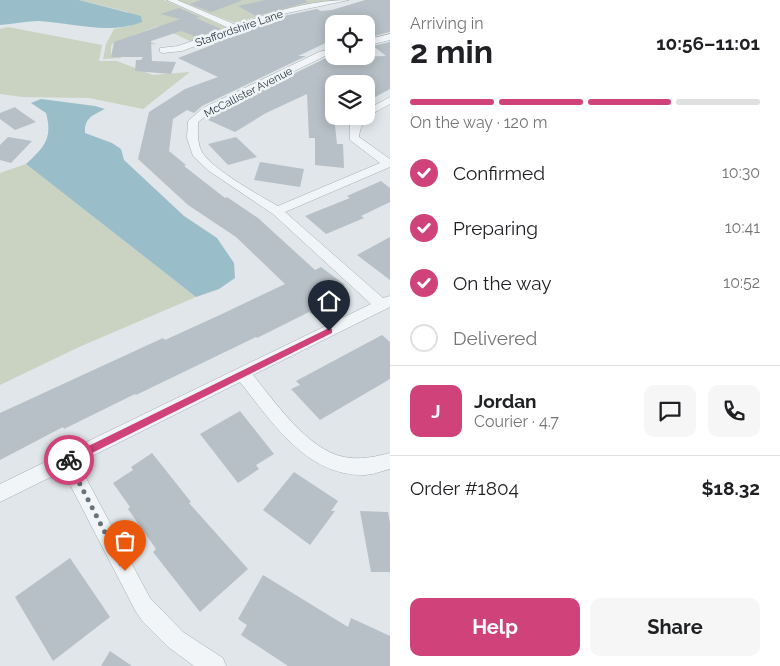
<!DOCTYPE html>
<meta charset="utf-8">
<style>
body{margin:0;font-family:Raleway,sans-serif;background:#f6f6f6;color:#202124;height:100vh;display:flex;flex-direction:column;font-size:19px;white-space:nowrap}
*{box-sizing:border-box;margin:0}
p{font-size:16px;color:#757577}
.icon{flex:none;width:28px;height:28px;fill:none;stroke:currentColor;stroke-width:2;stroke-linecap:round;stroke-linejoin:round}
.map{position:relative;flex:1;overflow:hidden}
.panel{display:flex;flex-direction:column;background:#fff;width:390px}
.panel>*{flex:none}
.controls{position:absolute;left:325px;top:15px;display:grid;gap:10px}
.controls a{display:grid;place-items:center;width:50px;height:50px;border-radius:10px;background:#fff;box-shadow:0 2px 12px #0003;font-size:25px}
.pin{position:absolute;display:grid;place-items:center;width:42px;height:42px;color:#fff;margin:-51px -21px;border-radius:50% 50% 50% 0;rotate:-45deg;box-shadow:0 0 5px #0007}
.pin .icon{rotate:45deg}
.courier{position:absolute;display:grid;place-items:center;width:50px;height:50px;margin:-25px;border:4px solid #d0437a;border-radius:50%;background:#fff;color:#222;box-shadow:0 1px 6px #0007}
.overview em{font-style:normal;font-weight:700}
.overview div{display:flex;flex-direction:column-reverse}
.overview{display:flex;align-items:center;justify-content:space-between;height:85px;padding:0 20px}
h1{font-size:32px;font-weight:700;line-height:38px}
.bar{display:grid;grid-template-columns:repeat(4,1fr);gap:8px 5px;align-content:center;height:60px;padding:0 20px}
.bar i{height:6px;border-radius:4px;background:#e0e0e0}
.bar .current{background:#d0437a}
.bar p{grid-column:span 4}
.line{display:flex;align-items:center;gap:12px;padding:0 20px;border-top:1px solid #e0e0e0}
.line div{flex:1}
.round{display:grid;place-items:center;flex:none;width:52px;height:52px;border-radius:10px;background:#f6f6f6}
ol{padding:0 20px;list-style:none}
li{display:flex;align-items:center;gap:15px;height:55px}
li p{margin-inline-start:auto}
li .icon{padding:5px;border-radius:50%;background:#d0437a;color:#fff;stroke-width:4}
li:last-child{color:#757577}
li i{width:28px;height:28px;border:2px solid #e0e0e0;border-radius:50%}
.button{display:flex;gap:10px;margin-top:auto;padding:10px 20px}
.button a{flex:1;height:58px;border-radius:10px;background:#d0437a;color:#fff;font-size:20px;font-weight:700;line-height:58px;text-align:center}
.button a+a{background:#f6f6f6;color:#202124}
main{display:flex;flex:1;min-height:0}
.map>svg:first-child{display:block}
.green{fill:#cad3c1}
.water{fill:#9abdca}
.building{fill:#b7c0c6}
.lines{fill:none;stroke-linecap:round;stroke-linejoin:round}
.street-casing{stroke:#a5aeb3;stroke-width:1}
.street{fill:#f2f5f7;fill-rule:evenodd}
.route{fill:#d0437a}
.done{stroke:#68747b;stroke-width:5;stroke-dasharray:0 9}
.labels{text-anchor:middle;stroke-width:5;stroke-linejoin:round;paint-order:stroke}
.far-street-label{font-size:11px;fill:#283740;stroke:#eff4f6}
</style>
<main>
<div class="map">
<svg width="390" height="666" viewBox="0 0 390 666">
<rect width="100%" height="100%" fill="#e0e6e9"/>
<!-- green -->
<path class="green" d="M79,0H164L227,27L192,42L158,26L134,35L156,44C153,45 121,42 114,42L111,46V57H121V58L103,59L106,44L114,29L130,26L128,12Z
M176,0H337L266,14L235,23Z
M8,27L102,45L99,61H117L153,75L190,72L143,109L89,98L23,97L0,94V29Z
M26,164L196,297L79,347L0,385V173Z"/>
<!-- water -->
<path class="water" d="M0,0H79L141,16L142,22C109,35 73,23 39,21C26,21 13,24 0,25Z
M41,99L95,106L105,109C93,115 84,118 85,133L112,143L121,149L124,160L184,216L217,238L234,263L235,278L219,289L196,297L26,164C44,147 53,139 46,113L31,103Z"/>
<!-- building -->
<path class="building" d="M201,0H241V1L211,12L190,4Z
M265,0H305L308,2L256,16L238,6Z
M365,0H390V32L366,38V15L334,21V39L298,56H306L202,106L194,113L187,110L173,119L169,151L186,165L184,166L225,198L227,197L258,218L315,270L321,267L345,285L339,288L346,294L312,314L309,312L257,338L256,337L136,395L135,394L64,429L63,427L0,460V413L163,338L165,340L222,314L285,284L236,237L188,205L138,159L149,112L185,89L218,77L178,58L215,44L210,42L269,23L266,22L279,17L317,9L321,11L332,10Z
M179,8L200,17L196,18L221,29L197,37L181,31L151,41L152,61L176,62L171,74L135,71L136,60H141L143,57H111L114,42L180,19L160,14Z
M390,42V89L366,102V84H334V116L337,144H343L344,168L315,165V138H309L307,94L266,113L235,132L206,119L212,114L326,58L386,56L373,46Z
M15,107L20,111L36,122L15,130L0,119V113Z
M8,137L32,141L11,163L0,160V145Z
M236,137L257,157L228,165L208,144Z
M260,162L304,169L300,187L254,180Z
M381,181L390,188V202L361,216L364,218L326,234L305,216L350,198L347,196Z
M390,237V280L357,255Z
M382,335L390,342V379L320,420L291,389L300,385L296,381Z
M240,411L274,454L256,465L259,469L238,483L200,434Z
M152,453L191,502L189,503L248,569L200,612L153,552L156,549L128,509L130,507L113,483L133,470L131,467Z
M294,472L338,501L331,511H335L310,545L263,510Z
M360,511L388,512L390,523V572H371Z
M70,558L110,617L53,661L15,597Z
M263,575L348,627L351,618L390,636V666H288L241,635L247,625L238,619Z
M110,651L132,666H101Z"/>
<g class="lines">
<defs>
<path id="street" d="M167,0H177L236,25C272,12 310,0 349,0L278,15L182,51L163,53L160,52V48L178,46L229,28Z
M390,34V40L366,46V40Z
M334,48V54L325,56L211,112L198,122C198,132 197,143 202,152C212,169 260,196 278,206L380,163L350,140V125L358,116H366V110L390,97V104C374,113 361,117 359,137L390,159V167L285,212L383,298L390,296V307L253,375C275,402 308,450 344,457C360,460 375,457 390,453V469C382,471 372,475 364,475C306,476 272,422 240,382L78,463L150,598L183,632L223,658L226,666H194L168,647L143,622L136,612L63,471L0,502V484L371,304L273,214L209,171L193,156L187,138L188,121L203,108L319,52Z"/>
</defs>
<!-- street casing -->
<use href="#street" class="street-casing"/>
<!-- street -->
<use href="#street" class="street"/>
</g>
<!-- route -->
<path class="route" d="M329,328L332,329V333L72,463H66V457Z"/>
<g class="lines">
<!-- done -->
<path class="done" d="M69,460L68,461L125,571"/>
</g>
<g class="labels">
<!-- far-street labels -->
<g class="far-street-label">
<text transform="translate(239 28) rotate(-19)" y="4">Staffordshire Lane</text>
<text transform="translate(248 92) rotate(-27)" y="4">McCallister Avenue</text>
</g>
</g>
</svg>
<div class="controls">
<a><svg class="icon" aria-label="locate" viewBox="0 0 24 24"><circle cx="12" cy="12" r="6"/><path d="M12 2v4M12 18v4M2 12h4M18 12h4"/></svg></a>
<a><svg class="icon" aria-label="layers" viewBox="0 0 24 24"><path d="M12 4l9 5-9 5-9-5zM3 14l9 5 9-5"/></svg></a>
</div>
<div class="pin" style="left:125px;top:571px;background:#ea580c"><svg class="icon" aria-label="bag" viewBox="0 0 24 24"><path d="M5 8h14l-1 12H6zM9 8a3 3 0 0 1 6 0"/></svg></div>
<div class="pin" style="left:329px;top:331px;background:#1f2937"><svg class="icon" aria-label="home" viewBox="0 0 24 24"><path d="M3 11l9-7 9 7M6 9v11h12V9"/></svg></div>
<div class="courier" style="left:69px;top:460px"><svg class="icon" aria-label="bike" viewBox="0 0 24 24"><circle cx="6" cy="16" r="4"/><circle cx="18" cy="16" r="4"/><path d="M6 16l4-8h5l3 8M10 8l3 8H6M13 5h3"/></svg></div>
</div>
<section class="panel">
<div class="overview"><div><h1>2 min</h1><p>Arriving in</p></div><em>10:56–11:01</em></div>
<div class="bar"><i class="current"></i><i class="current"></i><i class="current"></i><i></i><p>On the way · 120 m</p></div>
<ol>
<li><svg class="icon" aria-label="check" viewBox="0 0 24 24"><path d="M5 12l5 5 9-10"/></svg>Confirmed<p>10:30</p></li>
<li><svg class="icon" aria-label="check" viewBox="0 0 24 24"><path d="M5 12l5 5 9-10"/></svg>Preparing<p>10:41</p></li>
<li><svg class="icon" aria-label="check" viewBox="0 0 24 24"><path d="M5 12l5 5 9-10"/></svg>On the way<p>10:52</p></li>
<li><i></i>Delivered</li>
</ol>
<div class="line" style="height:90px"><b class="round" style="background:#d0437a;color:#fff">J</b><div><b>Jordan</b><p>Courier · 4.7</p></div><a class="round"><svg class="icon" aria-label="chat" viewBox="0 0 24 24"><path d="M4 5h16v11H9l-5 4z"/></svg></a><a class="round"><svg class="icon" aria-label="phone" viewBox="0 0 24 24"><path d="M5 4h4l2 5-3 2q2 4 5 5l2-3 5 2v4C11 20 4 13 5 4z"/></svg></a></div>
<div class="line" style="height:65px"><div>Order #1804</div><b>$18.32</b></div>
<div class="button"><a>Help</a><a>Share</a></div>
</section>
</main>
